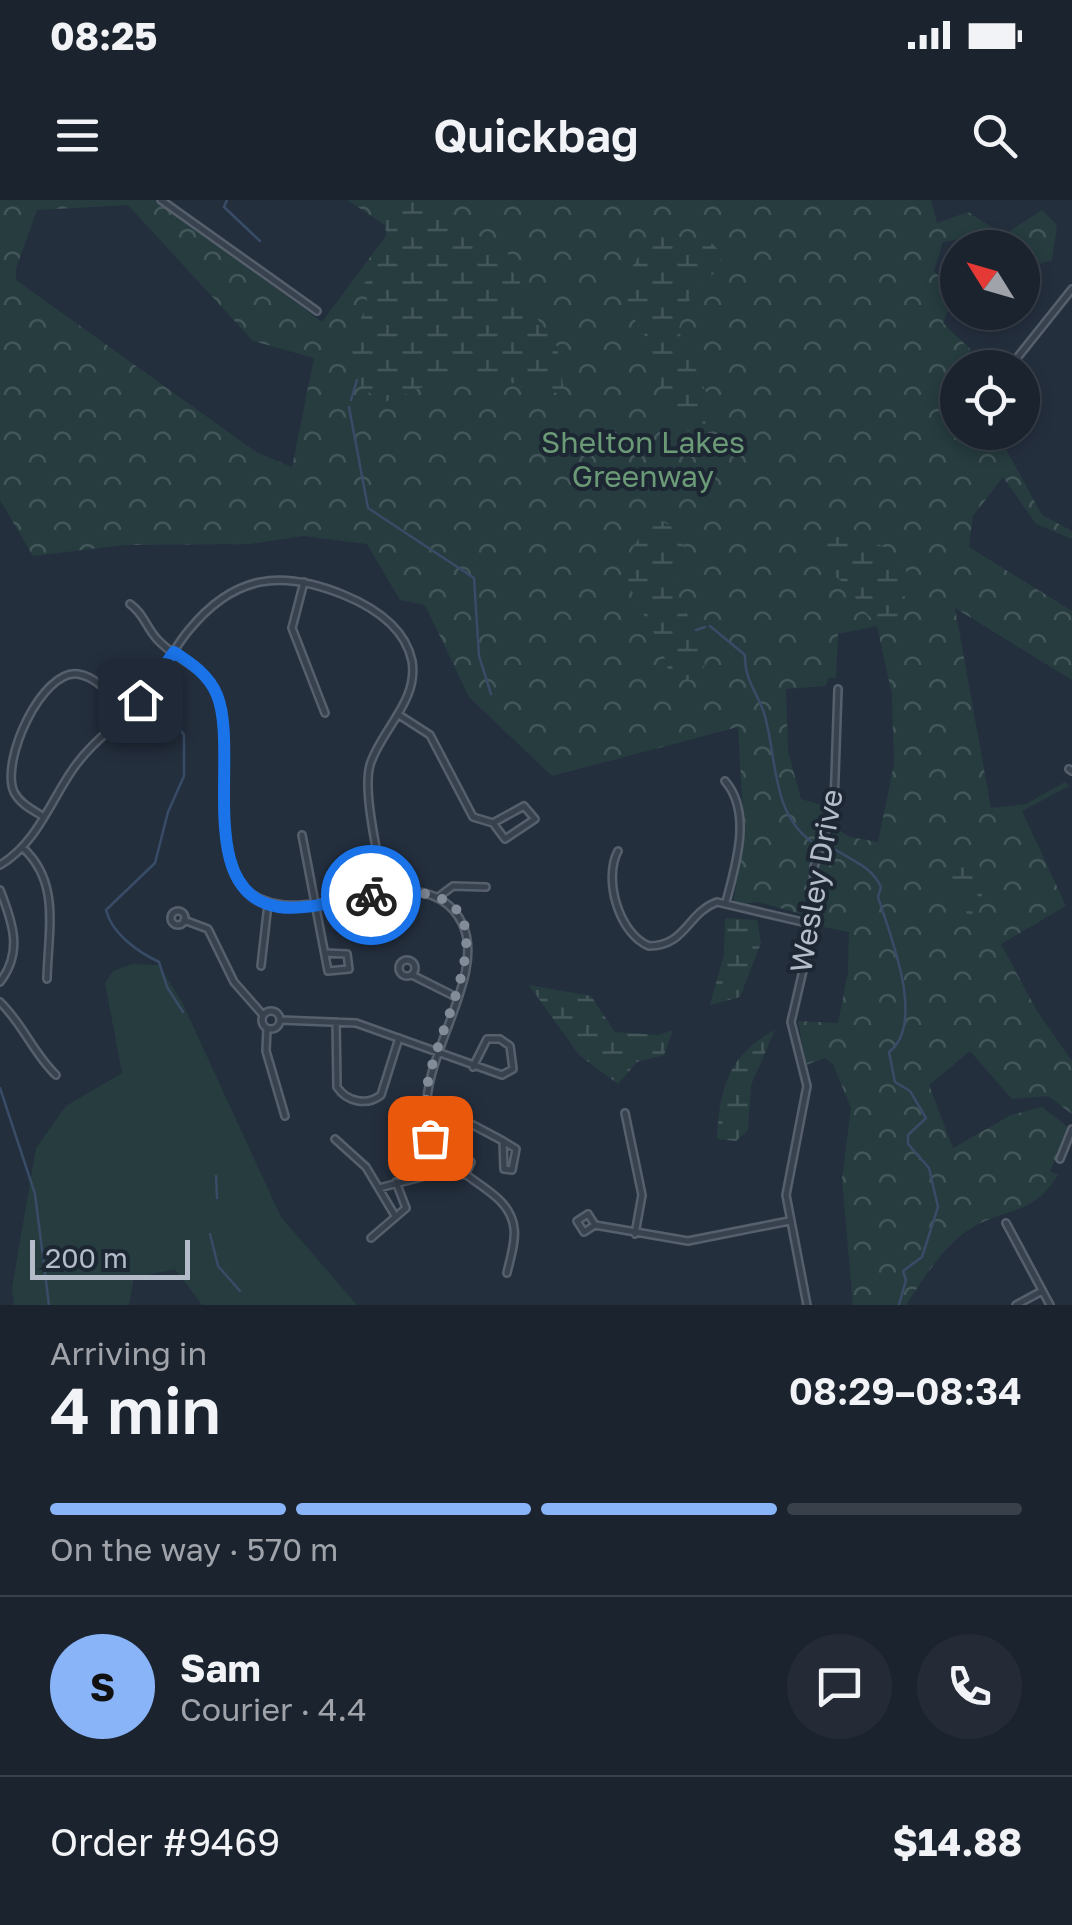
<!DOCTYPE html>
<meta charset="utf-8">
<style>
body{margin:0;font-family:"Golos Text",sans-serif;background:#242b36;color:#f1f3f6;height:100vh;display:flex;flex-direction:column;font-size:38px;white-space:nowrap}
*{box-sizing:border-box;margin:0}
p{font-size:32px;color:#a0a4aa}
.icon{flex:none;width:55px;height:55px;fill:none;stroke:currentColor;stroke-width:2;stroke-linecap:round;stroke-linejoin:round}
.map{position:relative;height:1105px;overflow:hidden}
.sheet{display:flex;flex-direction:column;background:#1b232e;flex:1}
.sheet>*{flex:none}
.needle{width:65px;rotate:307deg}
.buttons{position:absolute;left:940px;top:30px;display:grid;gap:20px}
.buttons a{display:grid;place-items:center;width:100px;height:100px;border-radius:50%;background:#1b232e;box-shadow:0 5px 15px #0003,0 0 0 2px #39404a;font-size:50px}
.scale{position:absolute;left:30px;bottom:25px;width:160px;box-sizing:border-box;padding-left:10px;border:5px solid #b4bcc9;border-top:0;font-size:28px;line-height:35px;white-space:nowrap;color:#b4bcc9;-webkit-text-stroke:8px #1d2633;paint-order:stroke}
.pin{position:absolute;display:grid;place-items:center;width:85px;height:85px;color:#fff;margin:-42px;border-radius:20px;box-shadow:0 5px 15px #0006}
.courier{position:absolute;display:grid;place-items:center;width:100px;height:100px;margin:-50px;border:8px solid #1a73e8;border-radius:50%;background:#fff;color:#222;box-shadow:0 2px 12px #0007}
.overview em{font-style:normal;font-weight:600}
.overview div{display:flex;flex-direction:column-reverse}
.overview{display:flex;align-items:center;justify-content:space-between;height:170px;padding:0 50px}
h1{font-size:65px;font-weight:600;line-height:75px}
.bar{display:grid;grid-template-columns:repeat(4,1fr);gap:15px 10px;align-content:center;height:120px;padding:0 50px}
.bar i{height:12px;border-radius:8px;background:#39404a}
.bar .on{background:#8ab4f8}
.bar p{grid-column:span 4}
.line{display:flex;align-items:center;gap:25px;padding:0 50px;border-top:2px solid #39404a}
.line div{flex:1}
.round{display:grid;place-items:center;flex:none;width:105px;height:105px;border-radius:52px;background:#242b36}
.status{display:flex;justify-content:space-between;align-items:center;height:70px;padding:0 50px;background:#1b232e;direction:ltr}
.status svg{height:28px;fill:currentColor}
header{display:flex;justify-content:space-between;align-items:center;height:130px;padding:0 50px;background:#1b232e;font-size:45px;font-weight:600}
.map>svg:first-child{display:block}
.grass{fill:#263c3f}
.forest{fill:url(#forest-crowns);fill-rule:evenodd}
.wetland{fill:url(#wetland-marsh)}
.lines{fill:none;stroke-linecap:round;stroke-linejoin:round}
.stream{stroke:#394c67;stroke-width:2.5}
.minor-casing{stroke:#565f6c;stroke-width:10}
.minor{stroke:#38414e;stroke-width:5}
.done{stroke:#828b98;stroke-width:10;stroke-dasharray:0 18}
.route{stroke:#1a73e8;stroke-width:12}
.labels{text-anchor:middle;stroke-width:8;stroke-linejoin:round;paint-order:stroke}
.park-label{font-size:30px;fill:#6b9a76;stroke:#1d2633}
.street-label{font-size:30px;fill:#b4bcc9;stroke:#1d2633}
</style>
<div class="status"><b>08:25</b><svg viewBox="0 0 49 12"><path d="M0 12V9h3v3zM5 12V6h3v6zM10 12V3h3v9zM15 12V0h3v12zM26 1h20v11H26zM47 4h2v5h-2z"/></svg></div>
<header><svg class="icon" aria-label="menu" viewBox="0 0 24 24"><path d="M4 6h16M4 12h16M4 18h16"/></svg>Quickbag<svg class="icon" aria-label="search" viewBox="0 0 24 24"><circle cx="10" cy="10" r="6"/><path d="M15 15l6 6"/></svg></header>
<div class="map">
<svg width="1072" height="1105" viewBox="0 0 1072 1105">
<defs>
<pattern id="forest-crowns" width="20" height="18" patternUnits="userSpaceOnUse" patternTransform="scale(2.5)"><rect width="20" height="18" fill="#263c3f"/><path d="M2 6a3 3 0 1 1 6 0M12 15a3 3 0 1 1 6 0" fill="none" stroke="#435659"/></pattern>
<pattern id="wetland-marsh" width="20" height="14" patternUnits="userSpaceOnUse" patternTransform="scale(2.5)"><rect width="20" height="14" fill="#263c3f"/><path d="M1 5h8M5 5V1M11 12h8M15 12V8" fill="none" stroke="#435659"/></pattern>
</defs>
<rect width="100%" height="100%" fill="#242f3e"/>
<!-- grass -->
<path class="grass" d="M132,764L159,765L182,802L281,1017L357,1105H202L175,1069L134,1078L129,1105H14L12,1088L36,948L66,906L122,873L105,783L113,771Z"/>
<!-- forest -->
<path class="forest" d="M0,0H156L322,122L391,29L347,0H931L937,23L968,12L1004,35L1042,10L1057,25L1052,60L1023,70L1022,48L971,47L961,39L943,42L934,71L955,94L943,123L970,149L973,167L958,168V232L997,233L1042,315L1072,331V339L1036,324L1003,277L973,316L969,347L1072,411V480L955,408L991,608L1026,604L1065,582L1069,586L1022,611L1066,706L1001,744L1037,811L1072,861V914L1048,896L1012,899L970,851L929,885L953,948L1011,915L1042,907L1069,928L1050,971L1058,975C1032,1016 1009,1007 973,1027C944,1044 924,1078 906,1105H853L842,979L851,908L833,864L825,858L806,865L798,821L838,823L848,772L849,732L818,726V667L835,628L850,637L878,642L894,564L892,495L877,426L838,434L836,478H829L825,486L786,489L788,551L801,599L828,607L811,660L805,715L758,702L733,705L744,633L738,527L552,576L469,497L425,405L400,400L367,344L303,336L250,344L124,345L33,356L0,300ZM128,5L253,141L314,158L292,267L256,252L16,80V68L37,10Z"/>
<!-- wetland -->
<path class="wetland" d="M378,0H445C455,27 501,48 524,64L518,92L557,146L564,191C531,200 506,173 473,173C442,174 413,194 384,202L363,189L342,157L368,104L364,84L390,47Z
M666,34L713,44L722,54L717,73L697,80L678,130L707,194L705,229L693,234C661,217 664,181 644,152L646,137C614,95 622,61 666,34Z
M655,319L670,325L684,346L675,392L702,441L705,466L693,480L671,479C666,463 662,447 654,433C627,383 610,367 655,319Z
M833,337C870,337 920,350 905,397C900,413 899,422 885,431L864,411L848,386L825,369L819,345Z
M958,649L980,666L982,696L973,718L967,715L964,699L942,689Z
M725,718L757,720L761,743L740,797L710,805L724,754Z
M529,785L591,796L615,832L659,835L673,830L664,855L637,862L618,884L579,855Z
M775,830L751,885L748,930L736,941L717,939C720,888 727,856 775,830Z"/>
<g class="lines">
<!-- stream -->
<path class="stream" d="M227,0L224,7L260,41
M351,200L357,180
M349,207L368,308L474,378L479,456L491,494
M710,426L745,455C744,479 757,492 764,513C777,555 771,613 811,641
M696,430L705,427
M169,491L174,519L184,535V576L168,612L155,663L106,710C112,734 138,752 159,762L167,787L183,812
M830,646C849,660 870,664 881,687L878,697C889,732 927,823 889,852L895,882L910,891L926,918L908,935V944L929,968L938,1007L922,1057L903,1071L906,1080L899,1105
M0,888L35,994L49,1105
M216,976L217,998
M210,1034L218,1066L240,1091"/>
<defs>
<path id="minor" d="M161,0L317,111
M1009,168L1072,89
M304,382L292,428L325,513
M130,404C144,414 146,427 157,439C176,461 206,466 217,495C235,542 209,655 244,688C301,742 423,645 462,723C488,776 419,857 427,920C434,978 509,982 514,1028C516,1042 510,1059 507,1073
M399,515L430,535L473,617L493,623L524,606L535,619L505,639L493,623
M1069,569L1072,571
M725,581C753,613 735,667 726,702
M44,617C33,610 20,604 14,592C0,561 42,469 78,474C99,477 113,499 126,513
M302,635L328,771L349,769L347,754L325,753
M23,648C61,683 48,731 47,779
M618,651C603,679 619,734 649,746C686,746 687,713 717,702L811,724
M0,665C36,644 50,602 73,569C93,540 124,520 146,493C162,473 173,449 189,430C234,375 281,369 344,395C373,407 405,427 412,461C419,501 380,531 370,565C362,594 380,661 384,693
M0,690C13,723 23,752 0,782
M437,698L453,686L486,687
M171 718a7 7 0 1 1 14 0a7 7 0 1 1-14 0Z
M184,720L208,729L234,782L263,815
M399 768a8 8 0 1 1 16 0a8 8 0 1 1-16 0Z
M261,766L268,704
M412,775L456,797
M0,802C23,824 33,853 56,875
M262 820a9 9 0 1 1 18 0a9 9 0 1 1-18 0Z
M280,820L356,823L502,875L513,869L510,846L500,839H487L473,867
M336,822L337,887C347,902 367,906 381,895L399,838
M267,828L266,851L285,916
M625,913L642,995L635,1034
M427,925L471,924L503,941
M335,939L366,967L394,1014
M503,941L516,949L512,970L504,969Z
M1060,959L1072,929
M379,988L437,973L463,955L471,962L465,975
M1006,1023L1050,1105
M595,1025L584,1032L577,1021L588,1014L595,1025L688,1041L789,1021
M371,1038L406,1008L396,982
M807,1105L786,995L807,886L791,822L811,736L814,667L834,605L838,489
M1016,1105L1042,1091"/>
</defs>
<!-- minor casing -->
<use href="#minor" class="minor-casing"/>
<!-- minor -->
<use href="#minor" class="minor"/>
</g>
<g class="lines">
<!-- done -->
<path class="done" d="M371,695C529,672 447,801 429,877C424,898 426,918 430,938"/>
<!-- route -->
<path class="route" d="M140,500L174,452C191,463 209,475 217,495C240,551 193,694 279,707C308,711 343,699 371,695"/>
</g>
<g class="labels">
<!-- park labels -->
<g class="park-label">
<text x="643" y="253">Shelton Lakes<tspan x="643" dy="34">Greenway</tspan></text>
</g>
<!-- street labels -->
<g class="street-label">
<text transform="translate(817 681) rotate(-80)" y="10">Wesley Drive</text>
</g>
</g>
</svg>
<div class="buttons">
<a><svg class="needle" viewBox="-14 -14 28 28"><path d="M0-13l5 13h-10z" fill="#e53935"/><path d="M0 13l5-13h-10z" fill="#a0a4aa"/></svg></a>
<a><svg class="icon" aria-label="locate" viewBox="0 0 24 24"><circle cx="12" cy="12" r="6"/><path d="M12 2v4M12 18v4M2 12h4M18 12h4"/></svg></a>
</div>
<div class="scale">200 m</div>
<div class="pin" style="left:430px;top:938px;background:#ea580c"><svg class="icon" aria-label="bag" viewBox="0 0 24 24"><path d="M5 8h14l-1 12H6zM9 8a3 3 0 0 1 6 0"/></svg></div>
<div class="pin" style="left:140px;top:500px;background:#1f2937"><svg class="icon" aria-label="home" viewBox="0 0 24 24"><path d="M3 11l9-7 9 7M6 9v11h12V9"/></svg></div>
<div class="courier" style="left:371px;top:695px"><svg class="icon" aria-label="bike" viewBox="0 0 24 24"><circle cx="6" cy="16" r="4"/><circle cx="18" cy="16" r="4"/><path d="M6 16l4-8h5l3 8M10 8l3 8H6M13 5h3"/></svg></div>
</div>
<section class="sheet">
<div class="overview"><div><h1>4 min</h1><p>Arriving in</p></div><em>08:29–08:34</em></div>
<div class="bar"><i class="on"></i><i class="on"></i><i class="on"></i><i></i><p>On the way · 570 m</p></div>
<div class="line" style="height:180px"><b class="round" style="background:#8ab4f8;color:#111">S</b><div><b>Sam</b><p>Courier · 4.4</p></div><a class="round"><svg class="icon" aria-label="chat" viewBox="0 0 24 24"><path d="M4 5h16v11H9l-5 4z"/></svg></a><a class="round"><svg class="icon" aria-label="phone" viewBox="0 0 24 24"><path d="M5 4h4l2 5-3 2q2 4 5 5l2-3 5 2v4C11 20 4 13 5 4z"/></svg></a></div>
<div class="line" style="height:130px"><div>Order #9469</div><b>$14.88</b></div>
</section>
